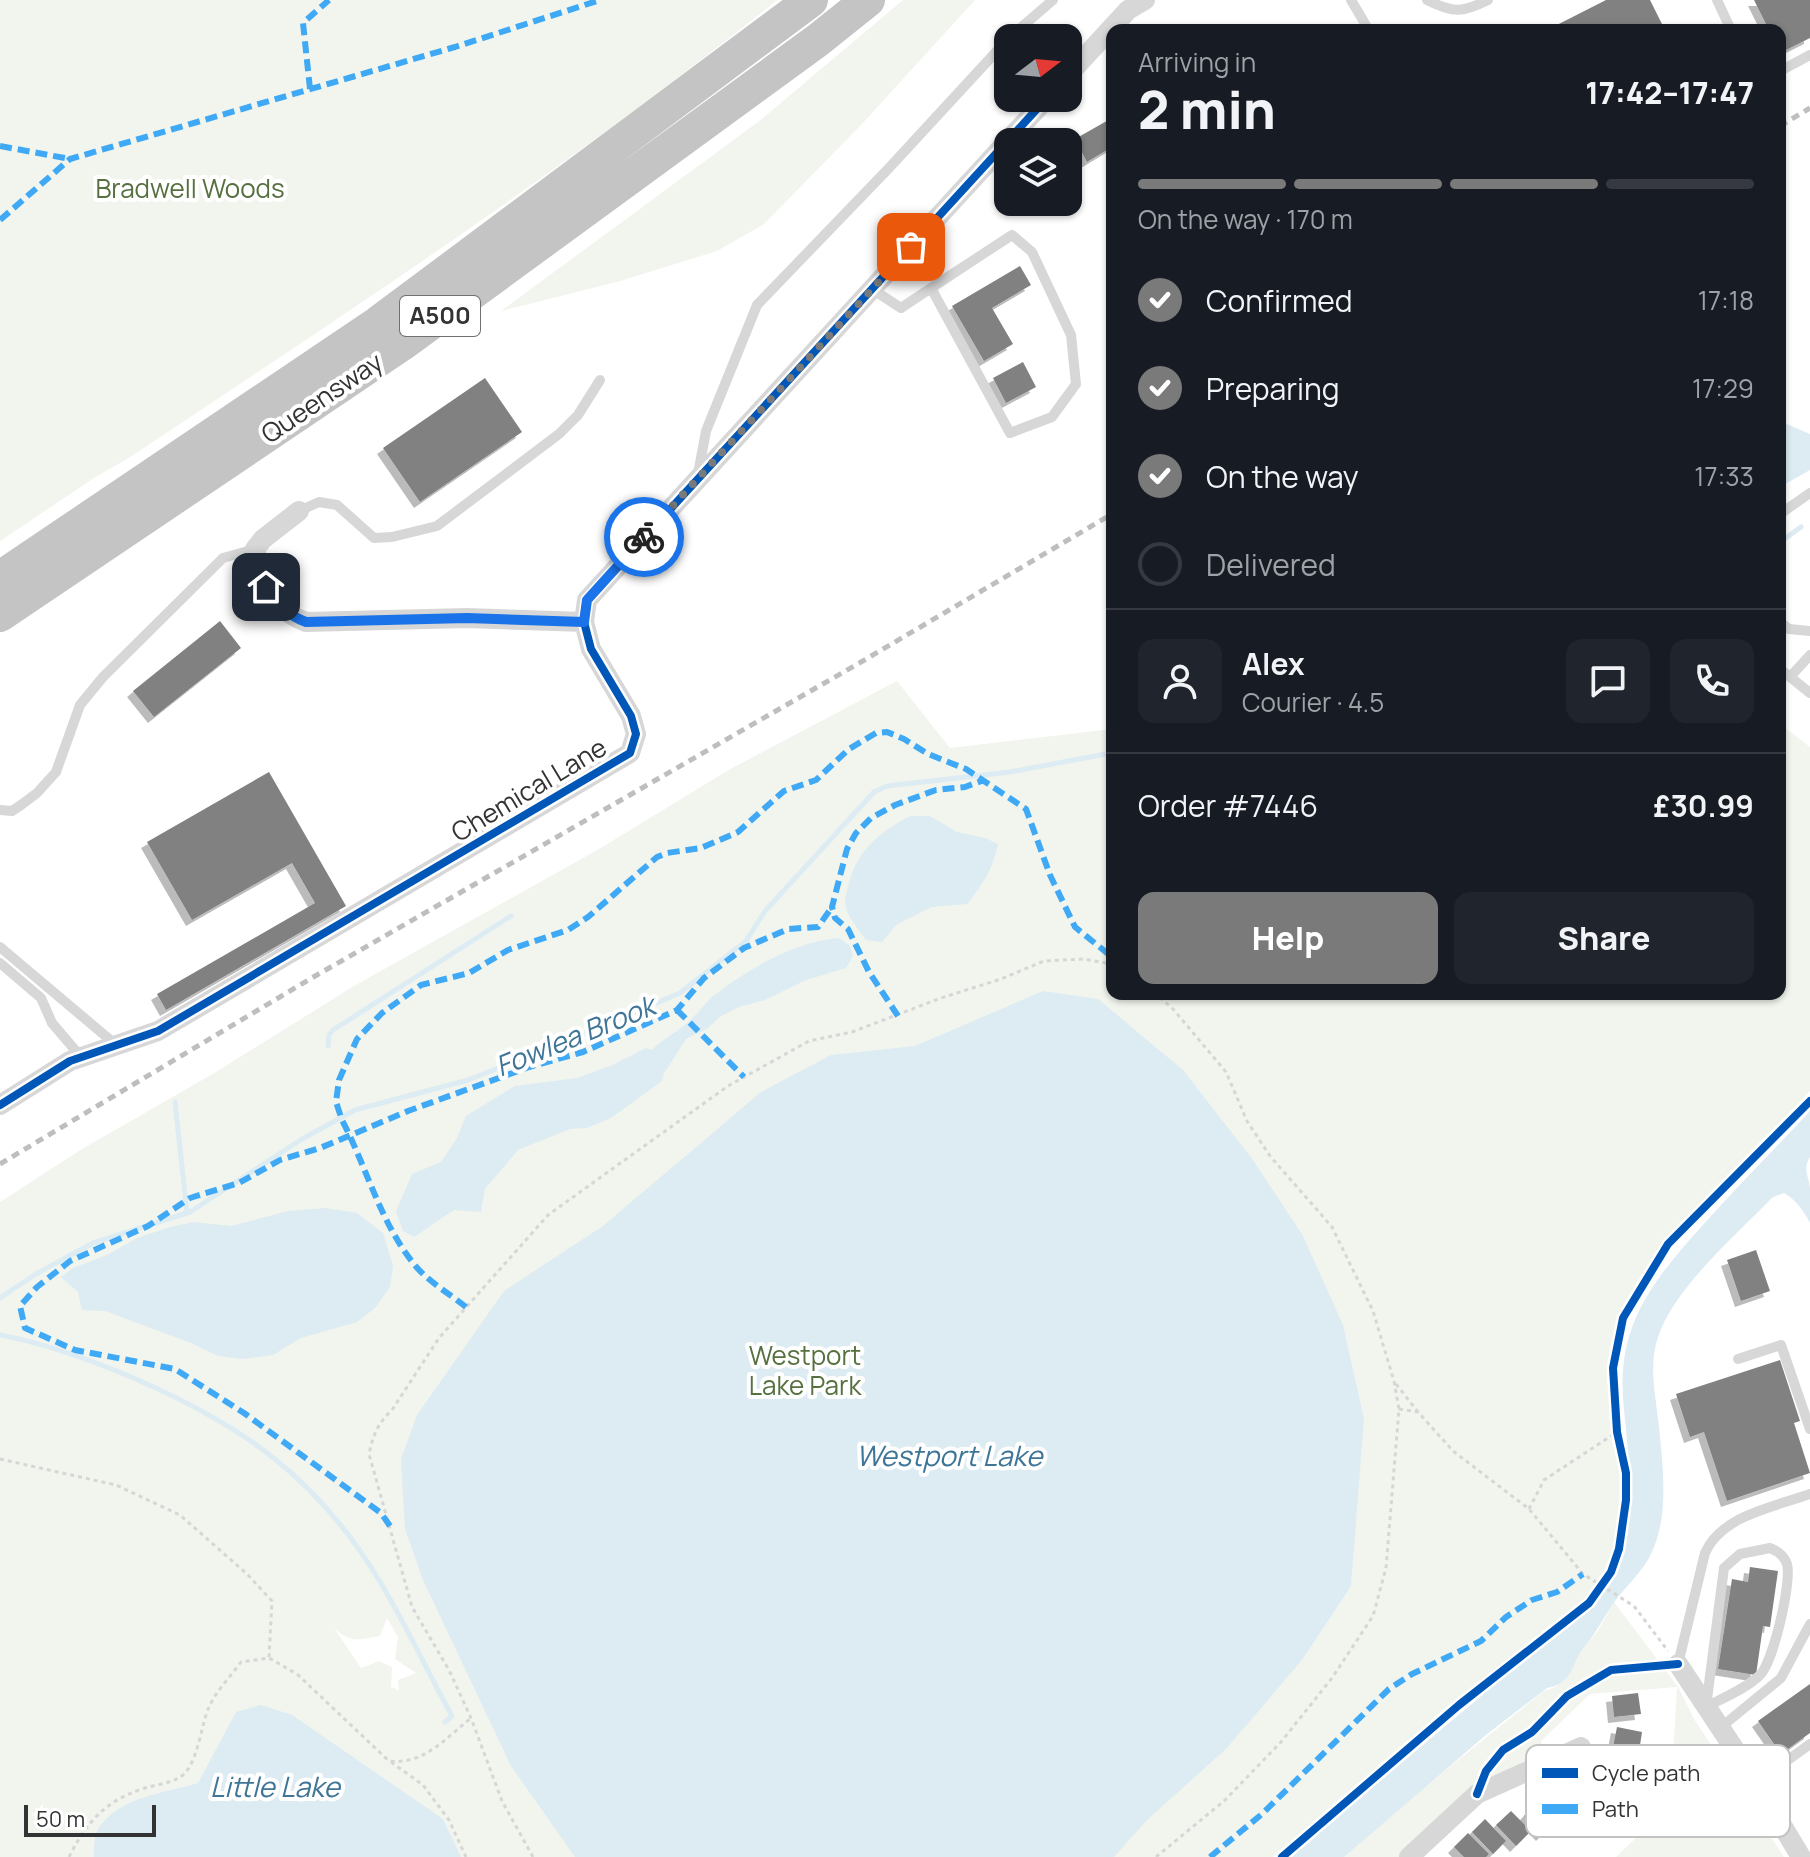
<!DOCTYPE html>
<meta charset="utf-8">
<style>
body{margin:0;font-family:Manrope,sans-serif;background:#20242c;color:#f1f3f6;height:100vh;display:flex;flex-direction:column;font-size:30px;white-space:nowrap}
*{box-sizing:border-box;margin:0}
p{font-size:26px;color:#9ea1a6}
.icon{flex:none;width:44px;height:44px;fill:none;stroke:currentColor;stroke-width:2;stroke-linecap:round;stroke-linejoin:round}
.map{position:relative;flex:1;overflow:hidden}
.details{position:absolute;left:1106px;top:24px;width:680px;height:976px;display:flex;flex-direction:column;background:#171b24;border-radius:16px;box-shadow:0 2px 6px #0004}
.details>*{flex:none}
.needle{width:52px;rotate:74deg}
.tools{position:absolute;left:994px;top:24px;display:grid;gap:16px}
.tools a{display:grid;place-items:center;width:88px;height:88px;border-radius:16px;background:#171b24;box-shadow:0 2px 6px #0004;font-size:40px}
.scale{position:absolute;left:24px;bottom:20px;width:132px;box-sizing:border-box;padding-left:8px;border:4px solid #333;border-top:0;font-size:22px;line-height:28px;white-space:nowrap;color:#333;-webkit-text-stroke:6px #fff;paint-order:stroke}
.pin{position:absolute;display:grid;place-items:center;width:68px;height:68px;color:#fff;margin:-34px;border-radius:16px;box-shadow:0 4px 12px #0006}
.courier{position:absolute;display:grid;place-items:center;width:80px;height:80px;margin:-40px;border:6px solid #1a73e8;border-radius:50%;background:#fff;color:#222;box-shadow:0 2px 10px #0007}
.headline em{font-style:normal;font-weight:800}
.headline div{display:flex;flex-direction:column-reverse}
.headline{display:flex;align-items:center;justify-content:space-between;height:136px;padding:0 32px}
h1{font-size:52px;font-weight:800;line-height:60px}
.bar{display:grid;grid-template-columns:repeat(4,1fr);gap:12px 8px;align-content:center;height:96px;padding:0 32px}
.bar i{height:10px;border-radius:6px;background:#363941}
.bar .on{background:#7a7a7a}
.bar p{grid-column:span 4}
.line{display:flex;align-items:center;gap:20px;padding:0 32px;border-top:2px solid #363941}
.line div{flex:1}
.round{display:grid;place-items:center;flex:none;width:84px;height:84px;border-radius:16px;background:#20242c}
ol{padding:0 32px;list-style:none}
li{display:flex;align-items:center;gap:24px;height:88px}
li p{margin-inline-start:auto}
li .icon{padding:8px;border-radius:50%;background:#7a7a7a;color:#fff;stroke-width:4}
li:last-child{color:#9ea1a6}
li i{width:44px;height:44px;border:4px solid #363941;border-radius:50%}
.action{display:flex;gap:16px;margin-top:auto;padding:16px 32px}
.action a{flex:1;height:92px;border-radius:16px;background:#7a7a7a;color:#fff;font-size:32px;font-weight:800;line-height:92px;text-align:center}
.action a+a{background:#20242c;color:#f1f3f6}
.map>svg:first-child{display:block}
.green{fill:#f1f5ed;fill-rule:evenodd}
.water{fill:#ddebf3}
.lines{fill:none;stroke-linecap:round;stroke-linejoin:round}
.stream{stroke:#ddebf3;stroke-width:5}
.building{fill:#818181;filter:url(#shadow)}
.path{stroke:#d6d6d6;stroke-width:3;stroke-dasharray:4 4;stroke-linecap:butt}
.lane{stroke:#d7d7d7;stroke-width:10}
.street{stroke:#d7d7d7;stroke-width:20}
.highway{stroke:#c4c4c4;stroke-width:34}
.rail{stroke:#bebebe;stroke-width:5;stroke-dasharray:8 6;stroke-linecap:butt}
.quiet{stroke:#3fa9f5;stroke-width:6;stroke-dasharray:12 6;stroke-linecap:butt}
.cycleway-casing{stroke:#fff;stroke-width:13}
.cycleway{stroke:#0057b8;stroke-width:8}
.done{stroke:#7a7a7a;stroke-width:8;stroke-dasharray:0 14.4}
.route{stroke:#1a73e8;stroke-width:10}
.labels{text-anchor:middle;stroke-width:8;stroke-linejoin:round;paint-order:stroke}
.shield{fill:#fff;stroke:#707070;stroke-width:2}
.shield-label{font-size:24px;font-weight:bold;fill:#333}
.park-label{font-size:26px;fill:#56703f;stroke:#fff}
.street-label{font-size:26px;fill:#333;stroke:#fff}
.water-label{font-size:28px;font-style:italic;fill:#3f7597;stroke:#fff}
.key{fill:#fff;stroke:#c2c2c2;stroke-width:2}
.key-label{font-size:22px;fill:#333}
</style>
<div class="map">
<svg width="1810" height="1857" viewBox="0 0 1810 1857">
<defs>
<filter id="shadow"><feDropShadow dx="-6" dy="6" stdDeviation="0" flood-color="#0004"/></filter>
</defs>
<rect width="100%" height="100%" fill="#fff"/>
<!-- green -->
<path class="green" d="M0,0H777C570,167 348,312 127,459L97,476L0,541Z
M903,0H975L861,125L764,224L717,251L620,281L501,311L758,122Z
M897,681L950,748L1112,729V994H1780V724L1810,747V1091L1673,1232C1655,1254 1616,1316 1612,1343C1603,1396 1625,1449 1625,1501C1625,1509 1622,1517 1620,1525C1615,1543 1612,1560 1605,1578L1600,1579L1594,1593L1473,1687L1273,1857H0V1202L82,1149L216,1072L354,986L599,849L732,768ZM387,1618L398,1637L395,1659L416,1673L398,1680L399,1690L391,1687L392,1667L379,1661L361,1668L334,1628C350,1643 357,1640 380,1636Z
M1614,1602L1678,1687L1694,1719L1784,1857H1616L1657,1818L1672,1774L1677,1687L1590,1694L1541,1741V1759L1404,1857H1344L1422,1789L1544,1691L1556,1687L1576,1657L1597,1632Z"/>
<!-- water -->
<path class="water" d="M1780,421L1810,434V470L1780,487Z
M910,816H930L957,832L985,838L998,844C993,869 983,884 967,904L932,907L896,925L882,942L866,940C860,931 849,919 846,908C844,900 847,891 849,883C858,849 880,832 910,816Z
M839,938L850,946L853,956L846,968L806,980L765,1000L739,1007L721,1016L708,1028L686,1039L663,1075L662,1081L611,1118L587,1128L570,1129L518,1150L485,1189L481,1212L454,1210L414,1237L403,1231L396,1211L412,1174L441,1162L457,1138L466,1116L515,1086L577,1078L610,1066L646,1048L652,1050C663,1039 675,1033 686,1024C696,1016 703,1005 712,997C748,969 793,942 839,938Z
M1043,991L1098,999L1183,1070L1253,1160L1303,1236L1343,1325L1364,1419L1351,1586L1302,1660L1226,1749L1147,1820L1114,1857H575L511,1766L423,1580L405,1529L401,1459L417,1415L504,1291L603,1226L761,1092L831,1055L915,1046Z
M1810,1111V1157C1802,1169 1809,1176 1810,1189C1810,1200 1810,1212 1810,1223C1803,1210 1797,1201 1784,1193L1773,1197C1737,1234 1674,1288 1658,1337C1648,1366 1656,1397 1659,1427C1663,1469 1670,1519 1649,1558C1640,1574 1626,1586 1615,1601C1604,1616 1597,1632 1585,1646C1570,1663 1575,1683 1547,1688L1487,1734L1344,1857H1289L1603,1594C1629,1546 1632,1493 1627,1440C1625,1414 1620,1388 1624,1361C1631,1309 1660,1274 1693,1236C1731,1193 1771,1153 1810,1111Z
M325,1208L357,1213L383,1233L393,1266L390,1287L375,1308L357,1322L301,1338L273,1355L242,1359L218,1356L191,1343L105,1311L82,1310L78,1292L61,1277L73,1268L107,1255L137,1238L170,1227L193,1222L231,1226L288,1211Z
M261,1705L292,1715L443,1819L461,1857H94C94,1847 94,1835 100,1826C122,1796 166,1793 198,1783L236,1712Z"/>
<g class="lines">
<!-- stream -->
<path class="stream" d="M1780,542L1801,527
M328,1046L329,1035L333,1030L511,916
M175,1102L187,1213
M0,1298L36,1274L93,1243L190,1212L302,1139L355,1110L468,1080L567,1041L680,993L746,941L765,911L874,792L887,786L1010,772L1106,754L1112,758
M0,1335C48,1344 94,1361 138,1380C241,1425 313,1475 374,1572C403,1618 426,1669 452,1716L445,1722"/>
</g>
<!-- building -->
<path class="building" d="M1606,0H1650L1665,30H1547Z
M1754,0H1810V38L1780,53V30H1769Z
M1112,118V147L1087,162L1075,139Z
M1020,266L1031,285L992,308L1013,344L984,361L952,306Z
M1023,362L1036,387L1006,403L993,378Z
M485,378L522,432L420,502L383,448Z
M220,621L241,648L154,717L133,691Z
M269,772L346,906L166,1010L157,994L315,903L292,863L192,920L147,842Z
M1756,1250L1770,1291L1741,1301L1727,1260Z
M1780,1360L1800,1421L1794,1423L1810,1473L1727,1501L1704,1432L1690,1437L1676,1394Z
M1750,1567L1778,1571L1770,1627L1763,1626L1756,1675L1718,1669L1732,1579L1748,1582Z
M1810,1684V1733L1781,1754L1758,1721Z
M1638,1693L1641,1714L1614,1717L1612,1696Z
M1617,1727L1642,1732L1639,1752L1613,1747Z
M1540,1800L1558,1819L1542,1835L1524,1816Z
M1511,1811L1531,1831L1516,1846L1496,1825Z
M1485,1819L1506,1841L1493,1854L1472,1832Z
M1468,1833L1489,1854L1486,1857H1464L1454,1847Z"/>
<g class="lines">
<!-- path -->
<path class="path" d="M1396,1384L1418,1412
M1399,1409L1418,1412L1453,1451L1529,1509L1583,1574L1634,1606L1668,1651
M0,1459L116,1485L180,1515L247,1574L272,1601L269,1657
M1529,1509L1544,1480L1617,1432
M391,1762L423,1785L449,1820L466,1857
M69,1857C86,1823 105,1801 142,1789C156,1784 171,1784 183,1775C198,1762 201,1725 209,1707C216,1691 231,1676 241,1662L269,1658L297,1674L389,1761C424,1765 446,1738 471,1718
M533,1857L502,1801L471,1718L449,1670L412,1607L369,1454C373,1435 378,1423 392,1410L439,1338L548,1215L728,1086L809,1041L852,1032L941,998L1001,979L1044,961L1083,959L1112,964
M1156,1857L1224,1801L1281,1742L1332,1678L1373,1616L1386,1568L1399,1409L1394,1381L1373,1311L1332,1227L1270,1156L1247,1121L1226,1072L1173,1009L1156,994"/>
<!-- lane -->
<path class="lane" d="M1351,0L1367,27
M1427,0C1453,13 1462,13 1488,0
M1717,0L1731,30
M1009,38L1053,0
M1780,71L1810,55
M872,289L901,308L931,288L1010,433L1052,417L1076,384L1071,335L1032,252L1012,235L931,288
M698,474L706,431L757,305L889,168L1008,39
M299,511L319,502L337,505L374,538L392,537L437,526L559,434L578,415L600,380
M1780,514L1810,493
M1780,622L1789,629L1810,631
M1780,669L1810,693
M1790,677L1810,655
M0,810L12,811L21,805L37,793L56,772L80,705L103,677L223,558L255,549
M0,947L115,1044
M0,963L41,998L52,1023L81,1057
M1738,1359L1781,1345L1810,1429
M1770,1548C1778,1551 1784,1555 1787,1564C1792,1582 1773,1664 1759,1676C1745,1689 1723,1698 1706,1707L1724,1568L1740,1554Z
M1678,1664L1705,1553C1722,1515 1774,1507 1810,1494
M1720,1728L1781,1678L1810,1624
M1756,1783L1810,1744"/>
<!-- street -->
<path class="street" d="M1068,75L1128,10L1145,0
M299,511L263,539L255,549C262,582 273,610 306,622L467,618L584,622
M0,1105L70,1061L158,1031L630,753L636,734L631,716L591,649L584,622L587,600L1047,98
M1678,1664L1753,1777L1801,1857
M1409,1857L1477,1794L1581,1747"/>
<!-- highway -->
<path class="highway" d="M0,578L378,323L811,0
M0,615L402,344L818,40L868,0"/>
<!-- rail -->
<path class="rail" d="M1780,126L1810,108
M0,1164L310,979L861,662L1112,514"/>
<!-- quiet -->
<path class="quiet" d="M310,89L303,23L329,0
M0,146L70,159
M0,220L70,159L455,47L600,0
M677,1010L744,1077
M898,1016L869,972L848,929L835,918L832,907L847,849L856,833L871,818L895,805L936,790L965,787L984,780
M466,1307C450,1294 427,1281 414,1264C380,1222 367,1168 342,1120L336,1102L339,1080L357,1039L382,1013L421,985L469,973L508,950L568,930L588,917L657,857L667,853L701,848L738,832L784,791L816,780L849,749L876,733L887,732L904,739L928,754L966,769L1026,809L1050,875L1075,927L1112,957
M390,1526L381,1513L244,1413L175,1369L75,1350L25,1328L20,1306L37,1287L70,1261L148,1226L190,1198L239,1183L280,1160L320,1148L408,1111L529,1067L583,1052L677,1010L704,978L744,948L788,929L818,927L832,907
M1210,1857L1262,1814L1389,1689L1412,1674L1481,1641L1506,1617L1532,1600L1557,1592L1583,1574"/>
<defs>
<path id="cycleway" d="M0,1105L70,1061L158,1031L630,753L636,734L631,716L591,649L584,622L587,600L1047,98
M1477,1794L1486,1771L1503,1750L1532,1732L1567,1696L1611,1670L1678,1664
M1282,1857L1459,1705L1589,1603L1611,1572L1619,1549L1626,1500V1473L1617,1432L1613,1368L1623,1318L1668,1244L1810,1101"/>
</defs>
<!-- cycleway casing -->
<use href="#cycleway" class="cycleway-casing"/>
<!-- cycleway -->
<use href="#cycleway" class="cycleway"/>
</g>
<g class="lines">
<!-- done -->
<path class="done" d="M644,537L911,247"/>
<!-- route -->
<path class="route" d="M266,587C277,604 287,615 306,622L467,618L584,622L587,600L644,537"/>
</g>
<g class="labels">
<!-- shield labels -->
<rect class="shield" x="400" y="296" width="80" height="40" rx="6"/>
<g class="shield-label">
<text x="440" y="324">A500</text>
</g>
<!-- park labels -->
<g class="park-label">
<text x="190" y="198">Bradwell Woods</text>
<text x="805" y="1365">Westport<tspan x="805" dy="30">Lake Park</tspan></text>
</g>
<!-- street labels -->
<g class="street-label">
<text transform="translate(322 398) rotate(-34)" y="9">Queensway</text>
<text transform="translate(529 790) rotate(-31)" y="9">Chemical Lane</text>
</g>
<!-- water labels -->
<g class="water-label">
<text transform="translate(575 1036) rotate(-22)" y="10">Fowlea Brook</text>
<text x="949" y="1466">Westport Lake</text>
<text x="275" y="1797">Little Lake</text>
</g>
</g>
<!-- legend -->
<rect x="1526" y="1745" width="264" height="92" rx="12" class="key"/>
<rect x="1542" y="1768" width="36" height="10" fill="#0057b8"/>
<rect x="1542" y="1804" width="36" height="10" fill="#3fa9f5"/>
<g class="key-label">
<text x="1592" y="1781">Cycle path</text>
<text x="1592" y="1817">Path</text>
</g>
</svg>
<div class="tools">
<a><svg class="needle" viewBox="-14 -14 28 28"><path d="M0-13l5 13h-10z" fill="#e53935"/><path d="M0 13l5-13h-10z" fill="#9ea1a6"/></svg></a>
<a><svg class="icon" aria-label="layers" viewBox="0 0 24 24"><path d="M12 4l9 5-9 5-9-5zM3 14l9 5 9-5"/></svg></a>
</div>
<div class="scale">50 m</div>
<div class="pin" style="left:911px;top:247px;background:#ea580c"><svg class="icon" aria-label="bag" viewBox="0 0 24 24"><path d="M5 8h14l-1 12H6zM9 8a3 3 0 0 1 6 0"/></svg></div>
<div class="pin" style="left:266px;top:587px;background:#1f2937"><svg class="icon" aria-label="home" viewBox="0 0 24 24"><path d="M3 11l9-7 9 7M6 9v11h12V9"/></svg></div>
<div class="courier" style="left:644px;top:537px"><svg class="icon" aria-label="bike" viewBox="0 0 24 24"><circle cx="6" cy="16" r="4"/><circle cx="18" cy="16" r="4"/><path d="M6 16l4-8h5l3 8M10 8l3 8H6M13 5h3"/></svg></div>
<section class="details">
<div class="headline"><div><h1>2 min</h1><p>Arriving in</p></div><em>17:42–17:47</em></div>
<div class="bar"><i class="on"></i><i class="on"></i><i class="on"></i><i></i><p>On the way · 170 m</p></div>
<ol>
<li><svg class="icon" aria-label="check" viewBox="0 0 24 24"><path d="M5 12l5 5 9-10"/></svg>Confirmed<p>17:18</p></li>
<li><svg class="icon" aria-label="check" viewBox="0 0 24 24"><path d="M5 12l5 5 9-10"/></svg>Preparing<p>17:29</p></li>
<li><svg class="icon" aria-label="check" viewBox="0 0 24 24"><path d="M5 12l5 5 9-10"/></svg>On the way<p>17:33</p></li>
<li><i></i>Delivered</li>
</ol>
<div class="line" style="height:144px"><a class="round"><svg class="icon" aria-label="person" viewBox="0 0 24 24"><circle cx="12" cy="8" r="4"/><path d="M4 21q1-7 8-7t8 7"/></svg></a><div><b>Alex</b><p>Courier · 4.5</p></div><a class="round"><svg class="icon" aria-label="chat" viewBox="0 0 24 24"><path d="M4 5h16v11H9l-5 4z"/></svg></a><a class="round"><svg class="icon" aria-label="phone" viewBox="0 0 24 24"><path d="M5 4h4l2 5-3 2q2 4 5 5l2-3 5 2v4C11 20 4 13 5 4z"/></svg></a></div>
<div class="line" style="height:104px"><div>Order #7446</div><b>£30.99</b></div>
<div class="action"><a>Help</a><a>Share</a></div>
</section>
</div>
